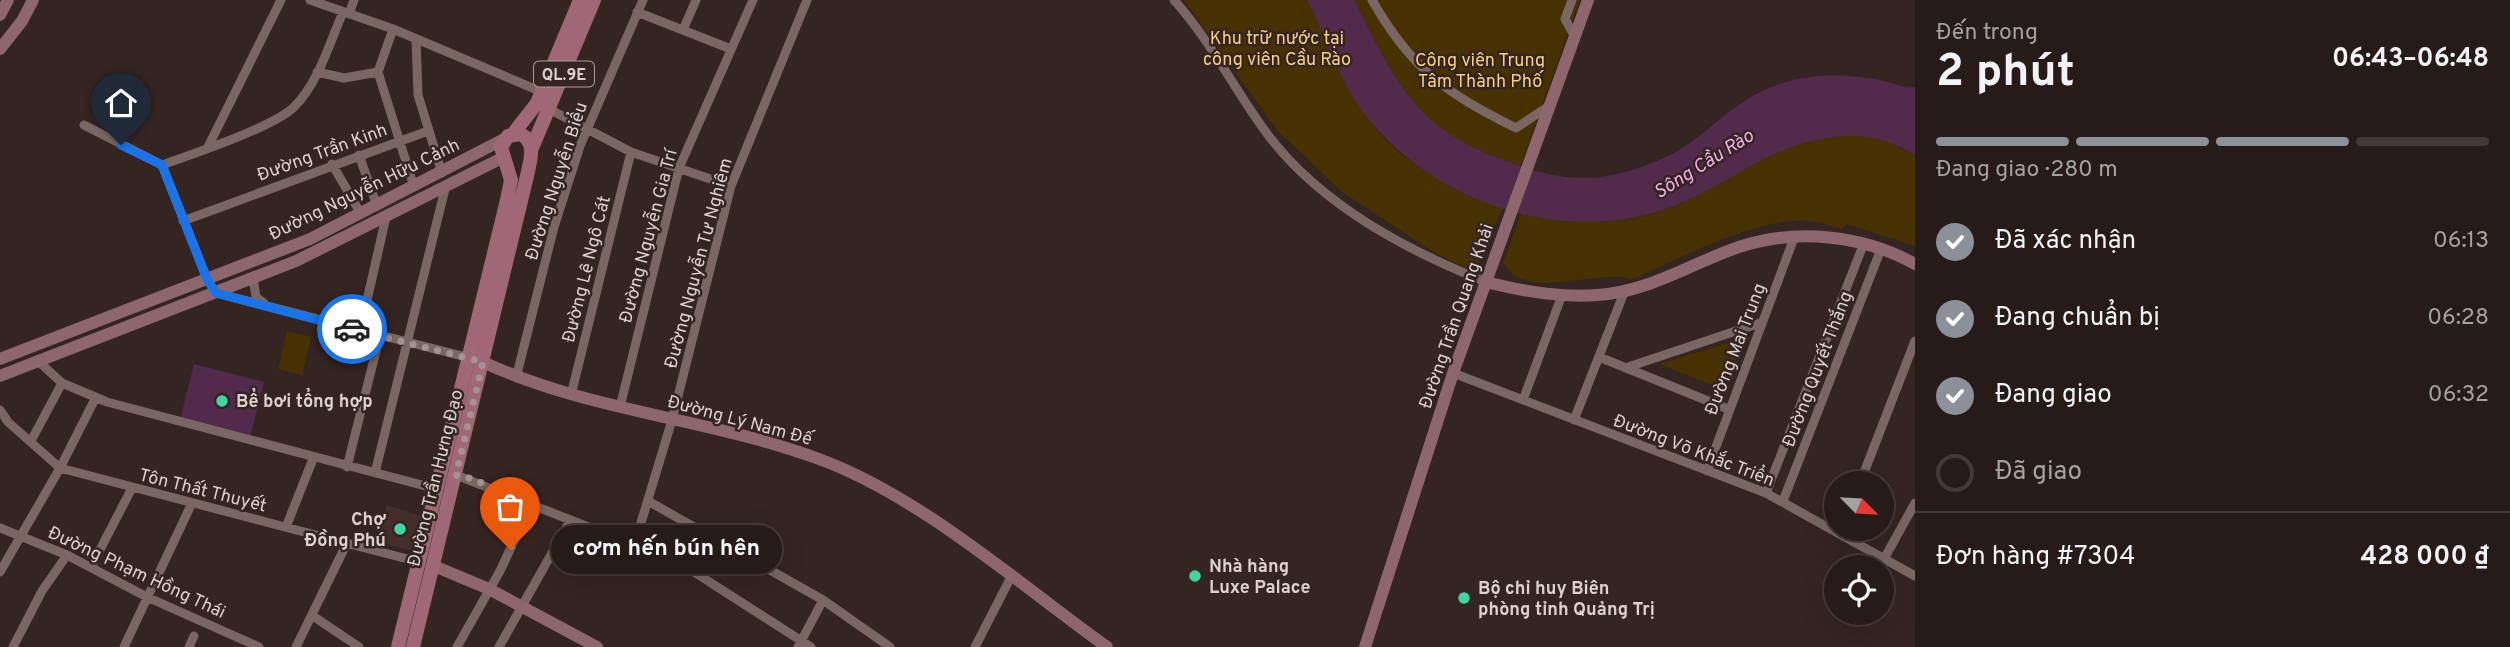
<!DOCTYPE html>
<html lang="vi">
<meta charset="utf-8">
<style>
body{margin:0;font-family:Overpass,sans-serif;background:#332827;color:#f1f3f6;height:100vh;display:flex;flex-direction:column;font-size:26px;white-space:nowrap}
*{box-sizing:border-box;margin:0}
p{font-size:23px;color:#a4a1a2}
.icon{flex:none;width:38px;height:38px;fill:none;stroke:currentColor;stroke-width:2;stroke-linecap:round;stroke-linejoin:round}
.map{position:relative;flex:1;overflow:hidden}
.drawer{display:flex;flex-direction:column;background:#271b1a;width:595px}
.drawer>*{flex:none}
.needle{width:46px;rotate:114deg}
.tools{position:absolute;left:1824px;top:471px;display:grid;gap:14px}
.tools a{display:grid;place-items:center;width:70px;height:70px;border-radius:50%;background:#271b1a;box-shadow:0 7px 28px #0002,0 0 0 2px #433939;font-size:35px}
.pin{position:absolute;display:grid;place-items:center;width:60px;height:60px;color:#fff;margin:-72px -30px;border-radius:50% 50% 50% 0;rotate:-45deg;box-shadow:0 0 7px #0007}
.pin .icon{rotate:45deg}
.courier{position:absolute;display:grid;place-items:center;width:70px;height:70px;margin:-35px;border:5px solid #1a73e8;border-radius:50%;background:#fff;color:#222;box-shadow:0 2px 9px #0007}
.bubble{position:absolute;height:49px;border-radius:24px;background:#271b1a;box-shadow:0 7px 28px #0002,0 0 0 2px #433939;font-size:23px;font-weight:700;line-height:49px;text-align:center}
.summary em{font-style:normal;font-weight:700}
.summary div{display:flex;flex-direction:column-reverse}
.summary{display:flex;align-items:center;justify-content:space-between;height:119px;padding:0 21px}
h1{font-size:46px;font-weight:700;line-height:52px}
.bar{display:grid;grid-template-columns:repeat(4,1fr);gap:10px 7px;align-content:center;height:84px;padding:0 21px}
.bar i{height:9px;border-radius:5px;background:#433939}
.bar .current{background:#8c9099}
.bar p{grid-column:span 4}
.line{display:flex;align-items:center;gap:18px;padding:0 21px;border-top:2px solid #433939}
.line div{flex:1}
ol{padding:0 21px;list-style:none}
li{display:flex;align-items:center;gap:21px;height:77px}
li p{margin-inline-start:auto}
li .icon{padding:7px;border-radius:50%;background:#8c9099;color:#fff;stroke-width:4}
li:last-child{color:#a4a1a2}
li i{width:38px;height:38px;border:4px solid #433939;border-radius:50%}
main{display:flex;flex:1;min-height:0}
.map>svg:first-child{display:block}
.built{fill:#432e2b}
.green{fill:#473100}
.water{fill:#512a4c}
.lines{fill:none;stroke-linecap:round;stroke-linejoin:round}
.street{stroke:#7a6764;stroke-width:9}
.secondary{stroke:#8d676d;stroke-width:12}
.primary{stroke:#a06876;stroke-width:14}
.done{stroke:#a19492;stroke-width:7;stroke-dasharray:0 12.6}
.route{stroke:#1a73e8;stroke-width:9}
.poi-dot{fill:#3fd4a2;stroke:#342422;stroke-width:2.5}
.labels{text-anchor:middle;stroke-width:5;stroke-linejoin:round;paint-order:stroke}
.shield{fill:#342422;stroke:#a99d9b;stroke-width:2}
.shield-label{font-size:16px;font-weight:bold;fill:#dbd1cf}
.park-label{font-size:18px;fill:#f6ce81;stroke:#342422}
.street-label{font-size:18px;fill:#dbd1cf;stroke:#342422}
.poi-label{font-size:18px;font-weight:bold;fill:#dbd1cf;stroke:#342422;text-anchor:start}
.water-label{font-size:19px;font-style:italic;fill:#f2afe7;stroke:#342422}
</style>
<main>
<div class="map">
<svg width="1915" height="647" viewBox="0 0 1915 647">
<rect width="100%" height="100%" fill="#342422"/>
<!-- built -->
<path class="built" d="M387,505L425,517L415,552L375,541Z"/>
<!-- green -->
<path class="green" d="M1184,0H1307C1334,50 1353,114 1398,151C1424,173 1462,188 1492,204L1503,207L1477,268H1466L1432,251L1342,192L1277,130Z
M1354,0H1580L1520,167C1494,156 1464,146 1442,130C1400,99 1378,44 1354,0Z
M1859,135L1888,141L1915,156V246L1847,224L1842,229C1831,226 1820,222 1809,221C1760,216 1678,259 1633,279C1597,268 1526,303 1503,263L1522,212C1588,229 1649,225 1709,189C1737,173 1764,153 1795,144C1816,137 1838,137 1859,135Z
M287,331L311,337L302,375L278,369Z
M1744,338L1724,390L1659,364Z"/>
<!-- water -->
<path class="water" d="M1307,0H1354C1374,37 1391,78 1420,109C1439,130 1464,144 1491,155C1557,182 1596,188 1664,158C1706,139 1730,100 1780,84C1813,73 1846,74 1880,80C1890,82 1905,89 1915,87V156C1895,141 1870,135 1846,136C1771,141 1740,179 1677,205C1569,249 1432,204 1364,113C1338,79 1327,37 1307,0Z
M194,364L264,382L250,438L180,420Z"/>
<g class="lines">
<!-- street -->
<path class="street" d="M310,0L393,29L542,92
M1174,0C1211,41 1235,91 1268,135C1321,205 1406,250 1486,282
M1372,0C1412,70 1446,93 1516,128L1549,106
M1572,0L1565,19L1575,37
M637,12L731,49
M349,14L354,0
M393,29L378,72L414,187
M683,30L696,0
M416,40L418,95L442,173
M317,72L344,78L378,72
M549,109L631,152L731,186
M84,125L162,165
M208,147L281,0
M359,155L377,206
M332,164L361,214
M162,165C192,154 274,127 294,107C318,84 330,42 343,12
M162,165L207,279
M183,221L428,131
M253,278L256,297L264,303
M216,293L470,358
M360,331L386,217
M1599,357L1728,409
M37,360L62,383L107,402L437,489
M1625,368L1760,323
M1453,373L1766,493L1915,576
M516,378L554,227L580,146L643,0
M571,395L631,152
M1523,400L1562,295
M620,407L679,168L753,0
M0,410L8,422L60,468L419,562
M1574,420L1625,290
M31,441L62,383
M347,467L380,335
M1707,471L1794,238
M375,473L446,185
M456,475L680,563L811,647
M1860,483L1915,341
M1766,493L1864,243
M648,501L823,600L890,647
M1783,501L1881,249
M286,527L313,459
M0,528L67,555L147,597L259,647
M631,543L640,526L672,420L731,186L807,0
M1884,559L1915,503
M91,567L132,488
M0,572L60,468L96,397
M313,616L359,647
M13,647L42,591L67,555
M124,647L192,503
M189,647L194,636
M296,647L347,543
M457,647L500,571L531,505
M499,647L570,521
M798,647L823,600
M975,647L1011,577"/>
<!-- secondary -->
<path class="secondary" d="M0,15L8,0
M0,49L22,21L33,0
M1486,282C1526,292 1567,299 1608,294C1655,288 1695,262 1739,247C1796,228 1863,235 1915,264
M0,359L310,239L506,138
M483,362C590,412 709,418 819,459C920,496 1019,584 1107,647
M0,376L296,261L504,157
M434,566L489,589L597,647
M1365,647L1453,373L1588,0"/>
<!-- primary -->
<path class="primary" d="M513,134L537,103L580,0
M532,148L594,0
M398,647L507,200L511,180L501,147L508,136L521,134C537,143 530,161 527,176L413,647"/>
</g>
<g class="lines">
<!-- done -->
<path class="done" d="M352,329L483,362L456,475L473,479L531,505L510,549"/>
<!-- route -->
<path class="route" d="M121,145L162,165L207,279L216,293L352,329"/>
</g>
<!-- markers -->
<g class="poi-dot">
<circle cx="222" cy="401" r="7"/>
<circle cx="400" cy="529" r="7"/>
<circle cx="1195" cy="576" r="7"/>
<circle cx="1464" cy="598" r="7"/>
</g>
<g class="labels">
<!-- shield labels -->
<rect class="shield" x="534" y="61.5" width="60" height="25" rx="5"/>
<g class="shield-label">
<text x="564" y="80">QL.9E</text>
</g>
<!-- park labels -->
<g class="park-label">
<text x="1277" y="44">Khu trữ nước tại<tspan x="1277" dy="21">công viên Cầu Rào</tspan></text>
<text x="1480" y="66">Công viên Trung<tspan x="1480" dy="21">Tâm Thành Phố</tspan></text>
</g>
<!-- street labels -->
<g class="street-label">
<text transform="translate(322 152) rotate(-20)" y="6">Đường Trần Kinh</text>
<text transform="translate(556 181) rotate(-72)" y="6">Đường Nguyễn Biểu</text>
<text transform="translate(364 189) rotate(-26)" y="6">Đường Nguyễn Hữu Cảnh</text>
<text transform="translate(648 236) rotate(-75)" y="6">Đường Nguyễn Gia Trí</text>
<text transform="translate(698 263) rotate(-75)" y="6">Đường Nguyễn Tư Nghiêm</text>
<text transform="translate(586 269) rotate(-76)" y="6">Đường Lê Ngô Cát</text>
<text transform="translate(1456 316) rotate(-71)" y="6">Đường Trần Quang Khải</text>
<text transform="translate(1735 349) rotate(-69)" y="6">Đường Mai Trung</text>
<text transform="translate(1817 369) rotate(-69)" y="6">Đường Quyết Thắng</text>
<text transform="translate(740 420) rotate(15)" y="6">Đường Lý Nam Đế</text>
<text transform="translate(1694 450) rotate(21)" y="6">Đường Võ Khắc Triển</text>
<text transform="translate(435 478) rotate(-76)" y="6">Đường Trần Hưng Đạo</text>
<text transform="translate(203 490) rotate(14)" y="6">Tôn Thất Thuyết</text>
<text transform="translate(137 572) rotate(25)" y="6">Đường Phạm Hồng Thái</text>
</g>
<!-- poi labels -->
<g class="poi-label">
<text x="236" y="407">Bể bơi tổng hợp</text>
<text x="386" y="525" text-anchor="end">Chợ<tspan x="386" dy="21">Đồng Phú</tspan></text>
<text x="1209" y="572">Nhà hàng<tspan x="1209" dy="21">Luxe Palace</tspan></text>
<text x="1478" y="594">Bộ chỉ huy Biên<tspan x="1478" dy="21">phòng tỉnh Quảng Trị</tspan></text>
</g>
<!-- water labels -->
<g class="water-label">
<text transform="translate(1703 163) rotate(-32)" y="7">Sông Cầu Rào</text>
</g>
</g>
</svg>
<div class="tools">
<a><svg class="needle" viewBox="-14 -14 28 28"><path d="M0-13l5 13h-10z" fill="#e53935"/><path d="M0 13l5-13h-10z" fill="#a4a1a2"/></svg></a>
<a><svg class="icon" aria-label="locate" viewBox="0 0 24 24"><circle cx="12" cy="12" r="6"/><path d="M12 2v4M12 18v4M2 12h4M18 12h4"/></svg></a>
</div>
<div class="pin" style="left:510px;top:549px;background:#ea580c"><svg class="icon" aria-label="bag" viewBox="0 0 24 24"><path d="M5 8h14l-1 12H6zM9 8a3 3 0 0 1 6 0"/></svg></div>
<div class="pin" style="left:121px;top:145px;background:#1f2937"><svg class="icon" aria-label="home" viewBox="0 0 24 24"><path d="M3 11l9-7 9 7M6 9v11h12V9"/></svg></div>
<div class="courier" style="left:352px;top:329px"><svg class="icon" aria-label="car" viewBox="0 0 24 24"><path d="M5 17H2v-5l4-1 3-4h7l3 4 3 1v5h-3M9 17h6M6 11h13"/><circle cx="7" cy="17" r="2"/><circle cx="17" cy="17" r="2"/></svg></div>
<div class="bubble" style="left:551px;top:525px;width:231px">cơm hến bún hên</div>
</div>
<section class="drawer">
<div class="summary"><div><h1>2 phút</h1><p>Đến trong</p></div><em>06:43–06:48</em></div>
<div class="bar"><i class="current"></i><i class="current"></i><i class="current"></i><i></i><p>Đang giao · 280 m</p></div>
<ol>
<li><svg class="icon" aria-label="check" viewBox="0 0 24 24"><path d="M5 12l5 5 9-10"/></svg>Đã xác nhận<p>06:13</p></li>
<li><svg class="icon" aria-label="check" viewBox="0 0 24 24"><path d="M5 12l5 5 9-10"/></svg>Đang chuẩn bị<p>06:28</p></li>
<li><svg class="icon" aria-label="check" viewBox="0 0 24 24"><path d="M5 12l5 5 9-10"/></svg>Đang giao<p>06:32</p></li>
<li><i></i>Đã giao</li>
</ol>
<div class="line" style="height:91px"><div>Đơn hàng #7304</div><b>428 000 ₫</b></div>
</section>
</main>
